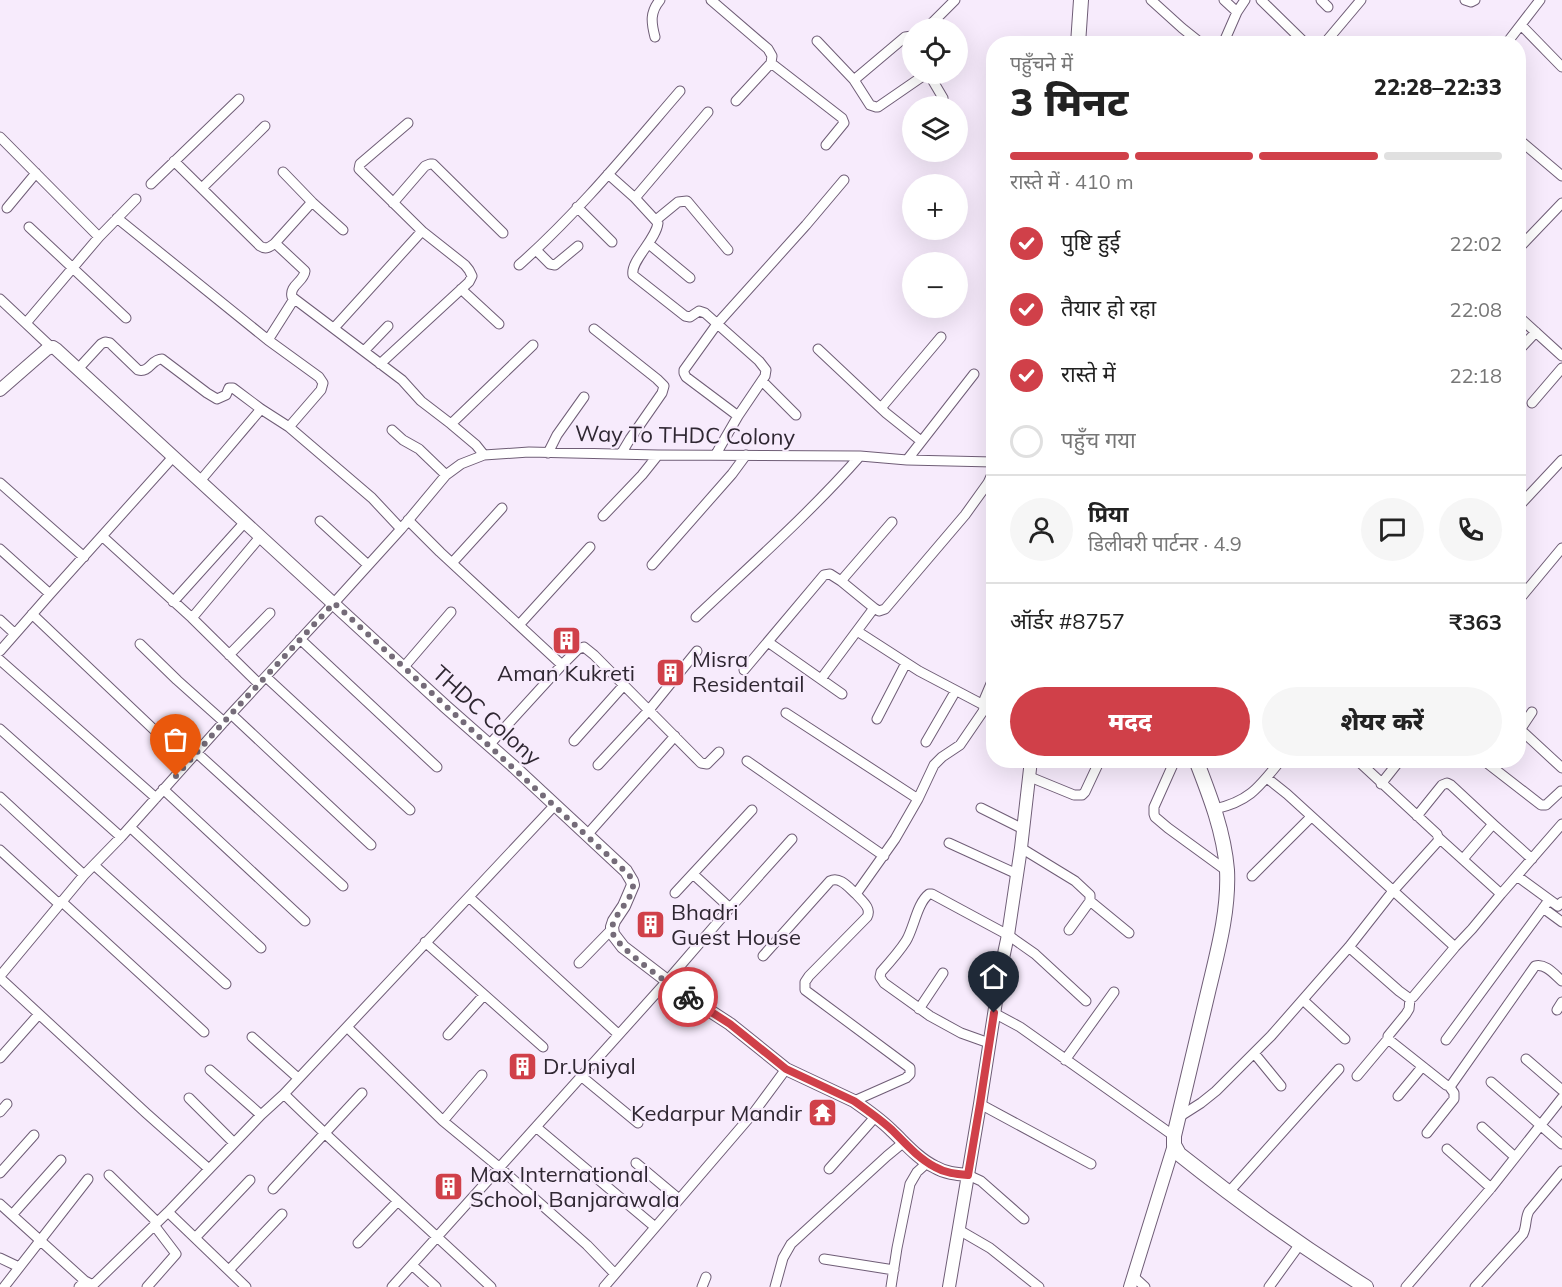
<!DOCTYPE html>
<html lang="hi">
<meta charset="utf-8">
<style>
body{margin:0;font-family:Mulish,"Noto Sans Devanagari",sans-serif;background:#f6f6f6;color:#222;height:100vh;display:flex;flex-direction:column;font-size:22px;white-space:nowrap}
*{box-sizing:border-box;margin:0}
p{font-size:20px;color:#767676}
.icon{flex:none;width:33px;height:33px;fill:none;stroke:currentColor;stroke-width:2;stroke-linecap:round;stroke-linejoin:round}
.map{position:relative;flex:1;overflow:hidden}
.panel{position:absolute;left:986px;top:36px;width:540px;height:732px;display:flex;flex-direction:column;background:#fff;border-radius:24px;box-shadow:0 6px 24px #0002}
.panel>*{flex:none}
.buttons{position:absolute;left:902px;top:18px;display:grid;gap:12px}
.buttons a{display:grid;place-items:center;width:66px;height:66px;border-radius:50%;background:#fff;box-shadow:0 6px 24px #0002;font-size:30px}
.pin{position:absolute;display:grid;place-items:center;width:51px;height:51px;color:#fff;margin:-62px -26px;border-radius:50% 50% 50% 0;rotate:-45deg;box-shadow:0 0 6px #0007}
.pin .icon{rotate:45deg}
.courier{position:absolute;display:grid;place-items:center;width:60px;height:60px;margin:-30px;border:4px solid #d04049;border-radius:50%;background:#fff;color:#222;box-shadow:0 2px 8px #0007}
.head em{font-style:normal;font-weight:800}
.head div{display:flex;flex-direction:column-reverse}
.head{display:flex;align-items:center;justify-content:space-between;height:102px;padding:0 24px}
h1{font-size:39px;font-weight:800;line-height:45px}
.bar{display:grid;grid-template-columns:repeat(4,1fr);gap:9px 6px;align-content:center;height:72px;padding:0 24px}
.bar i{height:8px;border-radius:4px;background:#e0e0e0}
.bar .active{background:#d04049}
.bar p{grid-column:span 4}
.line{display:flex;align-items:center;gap:15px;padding:0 24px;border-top:2px solid #e0e0e0}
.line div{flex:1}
.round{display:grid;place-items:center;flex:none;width:63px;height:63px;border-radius:32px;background:#f6f6f6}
ol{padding:0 24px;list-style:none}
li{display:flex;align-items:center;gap:18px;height:66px}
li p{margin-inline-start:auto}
li .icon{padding:6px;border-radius:50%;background:#d04049;color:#fff;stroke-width:4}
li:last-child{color:#767676}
li i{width:33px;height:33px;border:3px solid #e0e0e0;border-radius:50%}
.primary-button{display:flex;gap:12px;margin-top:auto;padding:12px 24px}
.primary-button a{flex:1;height:69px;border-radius:36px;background:#d04049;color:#fff;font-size:24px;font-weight:800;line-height:69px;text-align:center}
.primary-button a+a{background:#f6f6f6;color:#222}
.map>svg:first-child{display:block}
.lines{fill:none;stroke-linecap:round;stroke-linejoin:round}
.minor-casing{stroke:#6f5d76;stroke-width:11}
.tertiary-casing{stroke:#6f5d76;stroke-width:14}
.secondary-casing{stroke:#6f5d76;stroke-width:16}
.minor{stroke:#fff;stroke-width:9}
.tertiary{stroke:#fff;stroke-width:12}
.secondary{stroke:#fff;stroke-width:14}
.done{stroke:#756c79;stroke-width:6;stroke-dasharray:0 10.8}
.route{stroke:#d04049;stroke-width:8}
.labels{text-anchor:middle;stroke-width:4.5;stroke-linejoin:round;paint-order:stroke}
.street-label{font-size:22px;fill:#2f2732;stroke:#f7ebfc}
.poi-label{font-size:22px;fill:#2f2732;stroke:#f7ebfc;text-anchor:start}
</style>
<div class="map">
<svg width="1562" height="1287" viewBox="0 0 1562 1287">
<rect width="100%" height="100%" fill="#f7ebfc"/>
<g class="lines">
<defs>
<path id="minor" d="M711,0L768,49L772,56L771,63L736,101
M1151,0L1182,28L1202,44
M1224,0L1237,12
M1261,0L1306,44
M1321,0L1328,7
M1465,0L1471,2L1475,0
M1521,25L1562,67
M927,28L955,0
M655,37C651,22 650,12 660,0
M817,41L854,80L870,105L876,107H878L923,76L927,75L930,76L943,98
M1223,44L1237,12L1245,0
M1324,44L1361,0
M1506,44L1540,0
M771,63L842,118L844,123L826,145
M854,80L905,37L912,36
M0,137L99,237
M1518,149L1523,143L1562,176
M174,161L260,246C266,250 270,247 275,243L312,202L283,172
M608,174L635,198L658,223C656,240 630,261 633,275L685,316L690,317L699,311L705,313L759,361L766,370L765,376L738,416L716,454
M151,184L239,99
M202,188L265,126
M635,198L708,112
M312,202L343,230
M393,203L425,166L430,164H433L503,233
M577,207L612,242
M7,208L36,173
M117,218L268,340
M656,220L678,202L687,201L728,250
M29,227L126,318
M275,243L305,271C304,282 289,285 292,297L402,380L421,401L451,424L476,445L484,455
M649,244L690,278
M1518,249L1562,203
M536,250L550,264L555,265L578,246
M519,265C578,213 629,150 680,91
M461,289L499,324
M0,299L51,347
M1518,316L1562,356
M26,323L99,237L136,199
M334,328L422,231
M594,329L657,379L664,386L662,393L630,439L621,454
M818,349L886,413L921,441
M364,351L388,326
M1518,351L1536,332
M380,364L469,282L472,276L469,270L465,265L422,231L359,169L360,164L408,123
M78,369L101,344L105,342L110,343L138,370C150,373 151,359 162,359L207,393L217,399L226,395L229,388H233L261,409L289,427L372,498L401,529
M762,381L796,415
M1532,403L1562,368
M881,408L941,337
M738,416L686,377L684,373V370L717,324L806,225L844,180
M451,424L533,345
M289,427L321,390L323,383L319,377L268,340L294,299
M392,430L403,440L419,449L446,475
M548,453L557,435L584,397
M907,460L974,374
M200,481L261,409
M0,483L84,557
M1518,507L1562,460
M603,516L642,475L658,455
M408,520L440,552L562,665
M320,521L368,565
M102,536L192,618L259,684
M0,549L50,594
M452,563L502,508
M652,565L732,474L746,455
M1518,598L1522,596L1562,548
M173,602L245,522
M874,608L841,581L892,522
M32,614L188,762
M696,617C752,564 810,513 860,456
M192,618L260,537
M0,620L14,633
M519,625L590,547
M857,631L919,671L993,710
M300,639L437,767
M768,642L842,694
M140,644L177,680L224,722
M0,651L50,594L173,457
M229,655L270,613
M0,660L156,798
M403,668L451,612
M744,670L824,575L830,574L841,581
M266,677L410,810
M821,679L874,608L879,611L885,609L965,515L988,483L993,472
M982,705L993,679
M1532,712L1522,727V731L1562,768
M786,713L918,799
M231,714L371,845
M877,719L906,663
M0,729L121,837
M574,741L624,685
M926,742L955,692
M489,745L562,665L578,649L584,647L594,655L701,763L707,764L719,752
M197,753L343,886
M1175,760L1154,807V814L1155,817L1168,828L1227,871
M1483,760L1541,805H1546L1561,791
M747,761L884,856
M598,765L649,710L697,651
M1030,777L1074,795H1082L1085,792L1100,760
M1267,778L1287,794L1455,947
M1381,784L1400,760
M163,789L305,921
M0,797L84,875
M981,808L1023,829
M1215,809C1250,801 1259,787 1281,760
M1417,816L1442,785L1447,783L1451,785L1493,824L1463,859
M1493,824L1532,859
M130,827L261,948
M587,835L675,736
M949,843L1017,874
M1021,848L1075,881L1090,895V901L1069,930
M0,850L59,904
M94,865L226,984
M693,874L730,908
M1252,876L1311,817
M1517,876L1558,906L1562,902
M675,893L752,810
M1501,894L1562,824
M469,897L618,1034
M61,901L204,1032
M1090,901L1129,933
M1543,908L1562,922
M425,942L543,1047
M1349,947L1399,991L1410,999L1413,997L1455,947L1472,929L1501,894L1439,838
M763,956L830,881C840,876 849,888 856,894
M579,963L612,929
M0,976L84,875L121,837L231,714L334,603L401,529L446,475L461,464L484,455L529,452L658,455L860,456L907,460L993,462
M0,978L146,1113L209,1169
M1410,999L1409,1009L1406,1014L1388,1036V1039L1446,1085L1449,1086L1452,1084L1535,966C1545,963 1554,974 1562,981
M1303,1000L1345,1039
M919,1009L943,973
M1557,1010L1562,1002
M994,1013L1020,1027L1174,1136
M347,1027L443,1121L500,1168L587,1245L615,1274
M448,1035L484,995
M252,1037L298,1078
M1446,1040L1549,900
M989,1043L961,1033L930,1016L884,983L880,977L881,972C890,962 899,952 906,941C914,928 917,903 929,894H932L1008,935L1035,954L1086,1001
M1254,1053L1281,1086
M0,1058L39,1014
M1526,1059L1562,1090
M1065,1060L1114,992
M210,1070L261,1115
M581,1076L638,1123
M1357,1076L1388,1039
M1491,1082L1562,1144
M284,1094C351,1160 422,1222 491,1287
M1398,1096L1422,1067
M189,1098L234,1143
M854,1101L906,1078L910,1074V1068L805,990V982L809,976L867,917C872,908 862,901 856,894L895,839L918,799L934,765L942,757L960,745L986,707
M980,1104L1091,1164
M0,1112L7,1104
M1179,1117L1201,1103L1216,1091L1271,1036L1349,947L1393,891L1439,840L1437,834L1357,760
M443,1121L482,1075
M536,1127L655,1227
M1482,1127L1515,1157
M1427,1133L1454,1099V1093L1449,1086
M1447,1149L1491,1188
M636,1163L679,1199
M829,1169L876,1116
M0,1173L34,1135
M109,1175L157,1222
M968,1175L981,1181L1024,1219
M273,1189L362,1093
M1228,1193L1339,1069
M0,1204L85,1281
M168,1212L246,1287
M12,1215L61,1160
M959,1230L990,1248L1039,1287
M195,1238L250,1180
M358,1243L398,1201
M0,1258L19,1267
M824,1259L894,1270
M412,1265L436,1287
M229,1270L282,1214
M1133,1276L1145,1287
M4,1287L88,1179
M79,1287L85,1281L93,1285L168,1212L261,1115L284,1094L554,806
M147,1287L176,1254L154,1225
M392,1287L667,981L730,908L792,839
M604,1287L755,1111L786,1069
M702,1287L706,1277
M775,1287L783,1258L791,1244L887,1156L904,1142
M891,1287L897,1248L910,1184L917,1172L927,1163
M1269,1287L1300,1244
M1406,1287L1491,1188L1562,1098
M1475,1287L1523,1234C1527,1226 1525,1218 1529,1211L1562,1171"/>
<path id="tertiary" d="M0,390L47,349L53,347L56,349L446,707L512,765L626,871L632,881L633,885L624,906L614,921L612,927L613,934L623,947L687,996L730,1024L786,1069L854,1101C867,1110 880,1119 891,1130C905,1143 918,1159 935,1167C945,1173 956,1174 968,1175
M949,1287L980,1104L1002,963L1008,935L1021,848L1031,760
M1130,1287L1174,1145"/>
<path id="secondary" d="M1078,44L1081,0
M1196,760C1210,796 1224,832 1227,870C1229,910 1218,950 1209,988C1197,1037 1186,1087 1174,1136V1145L1179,1154C1239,1202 1301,1246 1366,1287"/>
</defs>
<!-- minor casing -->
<use href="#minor" class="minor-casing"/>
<!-- tertiary casing -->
<use href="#tertiary" class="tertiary-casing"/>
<!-- secondary casing -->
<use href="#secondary" class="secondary-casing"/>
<!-- minor -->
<use href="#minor" class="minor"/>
<!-- tertiary -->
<use href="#tertiary" class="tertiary"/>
<!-- secondary -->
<use href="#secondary" class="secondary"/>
</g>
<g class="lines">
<!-- done -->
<path class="done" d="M176,776L231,714L334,603L626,872C629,875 633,879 633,884C634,901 607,918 613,934C619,949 673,987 688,997"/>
<!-- route -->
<path class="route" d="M688,997L730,1024L786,1069L854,1101C867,1110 880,1119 892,1130C905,1143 918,1158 935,1167C945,1173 956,1174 968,1175L980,1104L994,1013"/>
</g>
<!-- icons -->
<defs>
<symbol id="building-square" viewBox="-11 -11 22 22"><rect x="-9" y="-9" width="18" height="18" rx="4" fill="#d04049" stroke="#f7ebfc"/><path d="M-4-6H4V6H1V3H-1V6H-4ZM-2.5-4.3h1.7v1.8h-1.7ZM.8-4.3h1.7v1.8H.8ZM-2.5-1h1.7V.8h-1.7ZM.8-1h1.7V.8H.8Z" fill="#fff"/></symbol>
<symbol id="temple-square" viewBox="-11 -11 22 22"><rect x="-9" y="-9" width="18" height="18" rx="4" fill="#d04049" stroke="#f7ebfc"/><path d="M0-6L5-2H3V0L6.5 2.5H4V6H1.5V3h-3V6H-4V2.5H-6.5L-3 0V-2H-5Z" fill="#fff"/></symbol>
</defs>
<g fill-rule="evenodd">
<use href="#building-square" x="550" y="624" width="33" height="33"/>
<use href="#building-square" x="654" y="656" width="33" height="33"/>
<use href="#building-square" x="634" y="908" width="33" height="33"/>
<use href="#building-square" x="506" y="1050" width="33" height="33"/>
<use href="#temple-square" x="806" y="1096" width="33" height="33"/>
<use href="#building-square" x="432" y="1170" width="33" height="33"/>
</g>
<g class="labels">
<!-- street labels -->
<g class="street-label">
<text transform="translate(685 435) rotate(1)" y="8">Way To THDC Colony</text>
<text transform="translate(487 715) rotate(42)" y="8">THDC Colony</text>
</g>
<!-- poi labels -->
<g class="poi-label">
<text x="692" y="667">Misra<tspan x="692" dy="25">Residentail</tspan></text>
<text x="566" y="681" text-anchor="middle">Aman Kukreti</text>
<text x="671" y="920">Bhadri<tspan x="671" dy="25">Guest House</tspan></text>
<text x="543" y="1074">Dr.Uniyal</text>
<text x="802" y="1121" text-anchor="end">Kedarpur Mandir</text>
<text x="470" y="1182">Max International<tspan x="470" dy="25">School, Banjarawala</tspan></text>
</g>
</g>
</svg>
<div class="buttons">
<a><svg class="icon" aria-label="locate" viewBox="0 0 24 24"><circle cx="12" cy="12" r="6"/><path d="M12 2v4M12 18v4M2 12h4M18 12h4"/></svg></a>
<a><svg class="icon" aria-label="layers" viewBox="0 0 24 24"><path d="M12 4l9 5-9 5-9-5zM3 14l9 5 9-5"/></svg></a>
<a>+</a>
<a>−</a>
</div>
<div class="pin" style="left:176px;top:776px;background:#ea580c"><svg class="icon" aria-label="bag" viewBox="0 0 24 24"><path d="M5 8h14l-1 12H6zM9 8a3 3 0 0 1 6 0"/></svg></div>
<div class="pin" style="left:994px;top:1013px;background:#1f2937"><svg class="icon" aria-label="home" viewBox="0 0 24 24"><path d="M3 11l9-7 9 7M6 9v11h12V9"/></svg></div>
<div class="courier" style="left:688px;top:997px"><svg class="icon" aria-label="bike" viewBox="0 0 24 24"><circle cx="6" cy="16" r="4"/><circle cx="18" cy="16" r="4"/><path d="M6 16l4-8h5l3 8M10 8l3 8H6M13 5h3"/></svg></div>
<section class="panel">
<div class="head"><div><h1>3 मिनट</h1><p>पहुँचने में</p></div><em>22:28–22:33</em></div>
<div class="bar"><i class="active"></i><i class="active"></i><i class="active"></i><i></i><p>रास्ते में · 410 m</p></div>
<ol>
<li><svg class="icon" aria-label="check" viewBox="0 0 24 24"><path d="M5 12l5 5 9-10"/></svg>पुष्टि हुई<p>22:02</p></li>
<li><svg class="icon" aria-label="check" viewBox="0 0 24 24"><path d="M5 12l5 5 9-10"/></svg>तैयार हो रहा<p>22:08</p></li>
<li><svg class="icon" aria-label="check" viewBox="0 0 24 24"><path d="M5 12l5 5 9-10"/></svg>रास्ते में<p>22:18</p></li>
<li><i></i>पहुँच गया</li>
</ol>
<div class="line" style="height:108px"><a class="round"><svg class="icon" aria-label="person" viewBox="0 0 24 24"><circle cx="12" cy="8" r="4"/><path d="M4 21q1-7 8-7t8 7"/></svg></a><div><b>प्रिया</b><p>डिलीवरी पार्टनर · 4.9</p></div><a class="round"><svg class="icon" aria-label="chat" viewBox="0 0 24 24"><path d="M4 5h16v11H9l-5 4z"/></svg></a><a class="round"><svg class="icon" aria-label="phone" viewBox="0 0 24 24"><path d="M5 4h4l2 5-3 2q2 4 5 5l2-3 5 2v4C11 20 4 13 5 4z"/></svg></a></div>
<div class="line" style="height:78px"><div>ऑर्डर #8757</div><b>₹363</b></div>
<div class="primary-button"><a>मदद</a><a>शेयर करें</a></div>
</section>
</div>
